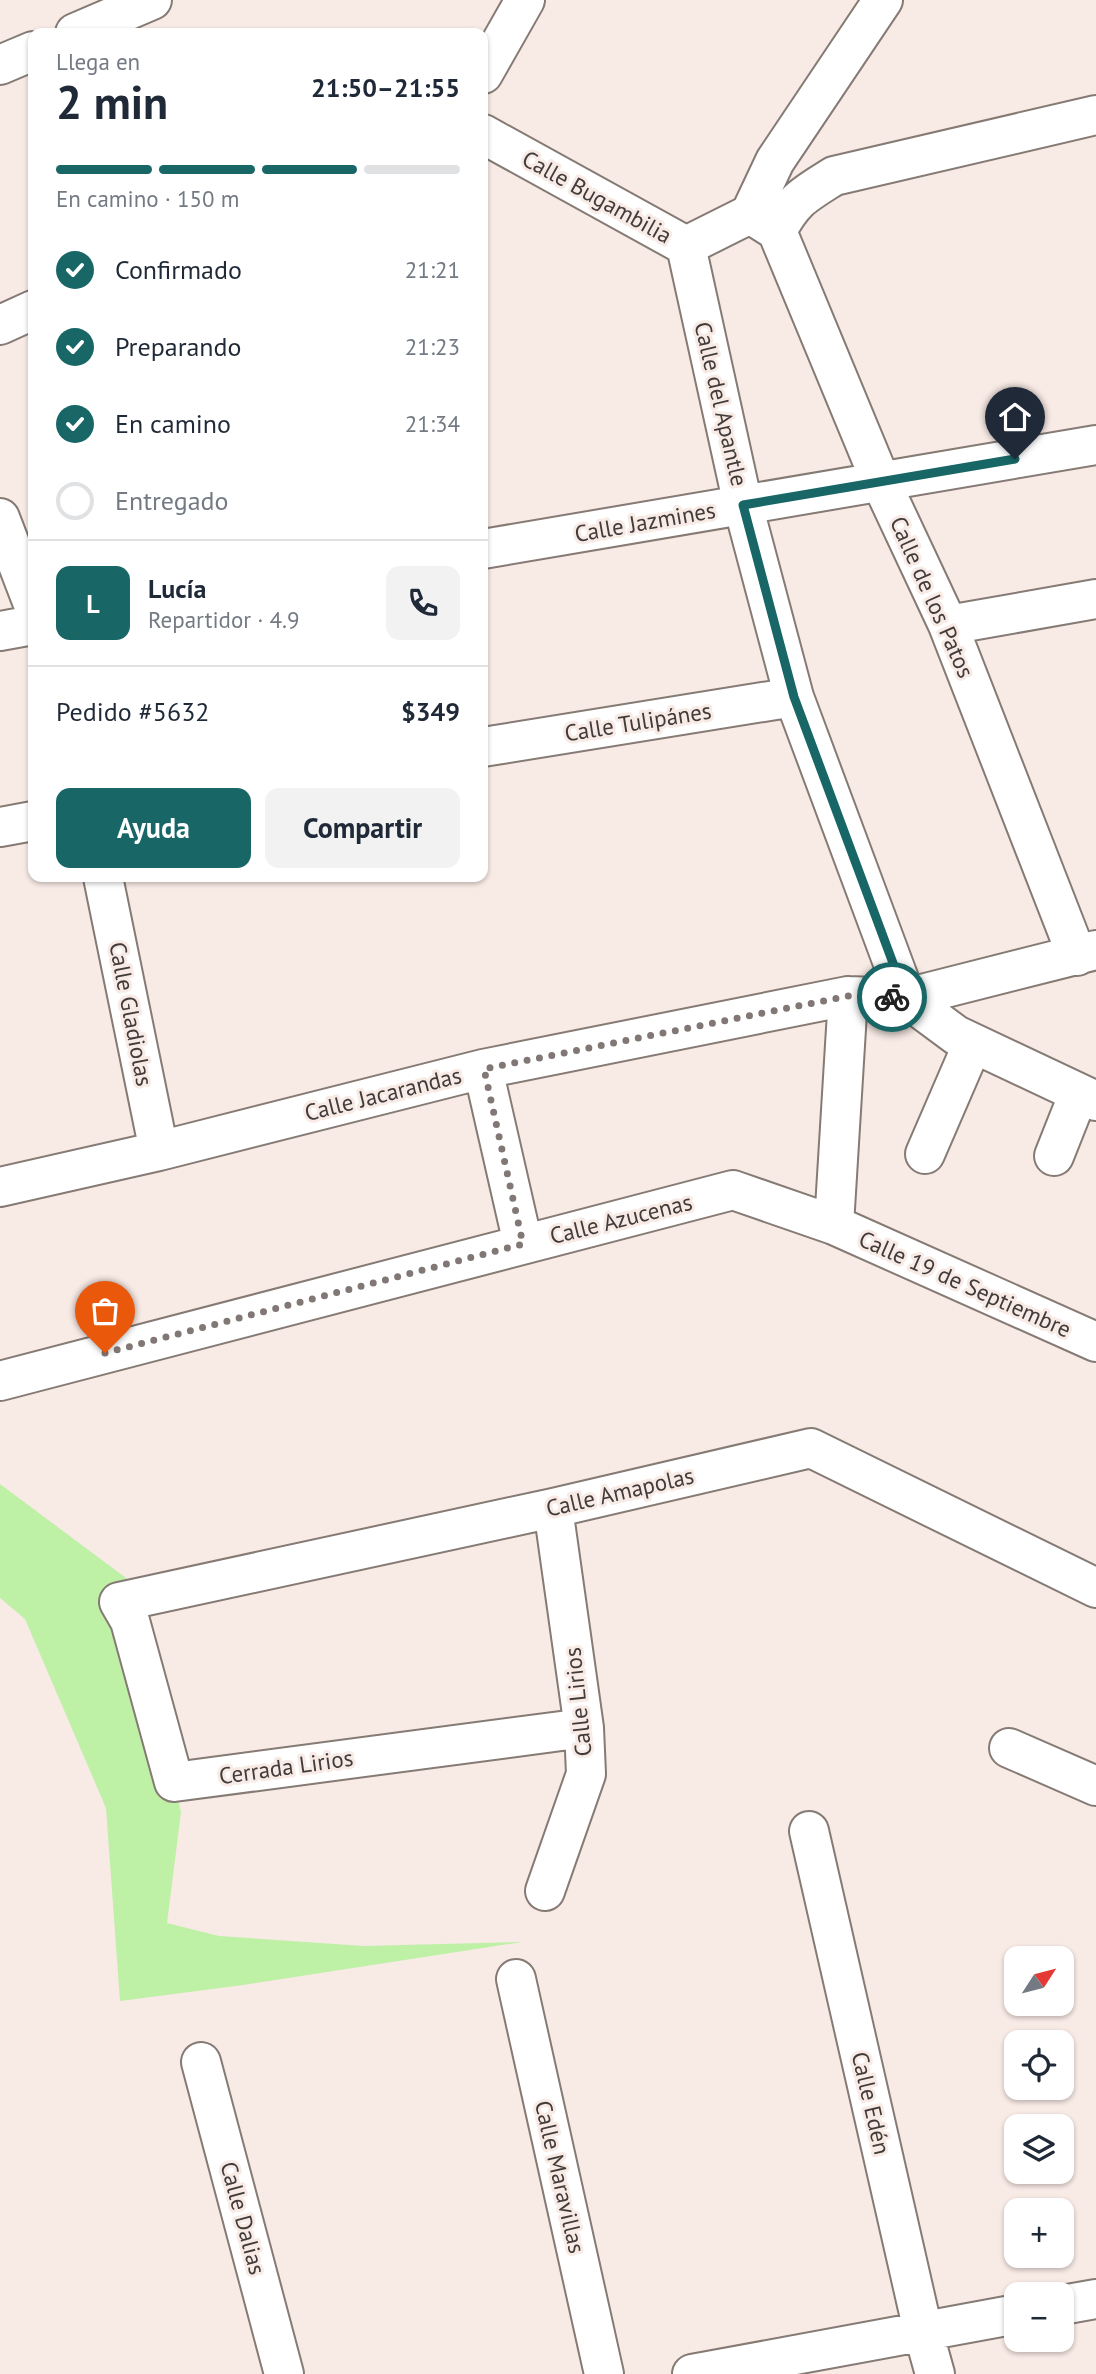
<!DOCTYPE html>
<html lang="es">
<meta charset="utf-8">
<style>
body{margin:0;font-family:"PT Sans",sans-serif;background:#f2f2f3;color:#1f2937;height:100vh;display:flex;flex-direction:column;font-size:26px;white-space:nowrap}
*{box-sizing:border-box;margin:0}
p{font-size:23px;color:#747a83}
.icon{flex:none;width:38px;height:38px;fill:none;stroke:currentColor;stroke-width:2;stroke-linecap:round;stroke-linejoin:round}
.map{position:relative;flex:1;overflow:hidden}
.details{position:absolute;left:28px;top:28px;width:460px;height:854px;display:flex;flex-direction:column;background:#fff;border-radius:14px;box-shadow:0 2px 5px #0004}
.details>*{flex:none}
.needle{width:46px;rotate:54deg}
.controls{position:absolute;left:1004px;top:1946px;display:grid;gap:14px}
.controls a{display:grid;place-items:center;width:70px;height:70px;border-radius:14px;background:#fff;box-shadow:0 2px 5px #0004;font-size:35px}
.pin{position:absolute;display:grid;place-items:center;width:60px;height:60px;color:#fff;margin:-72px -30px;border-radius:50% 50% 50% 0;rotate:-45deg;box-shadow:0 0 7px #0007}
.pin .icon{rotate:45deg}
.courier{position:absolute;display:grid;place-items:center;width:70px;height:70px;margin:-35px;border:5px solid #186666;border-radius:50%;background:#fff;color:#222;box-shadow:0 2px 9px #0007}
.headline em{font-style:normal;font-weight:700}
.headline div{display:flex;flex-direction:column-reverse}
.headline{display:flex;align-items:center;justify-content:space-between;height:119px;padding:0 28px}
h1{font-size:46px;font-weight:700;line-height:52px}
.bar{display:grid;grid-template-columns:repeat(4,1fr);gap:10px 7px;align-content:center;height:84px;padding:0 28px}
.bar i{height:9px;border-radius:5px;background:#e0e1e3}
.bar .on{background:#186666}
.bar p{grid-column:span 4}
.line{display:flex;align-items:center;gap:18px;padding:0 28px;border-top:2px solid #e0e1e3}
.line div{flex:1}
.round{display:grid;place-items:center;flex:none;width:74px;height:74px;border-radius:14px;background:#f2f2f3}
ol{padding:0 28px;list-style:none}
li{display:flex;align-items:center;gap:21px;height:77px}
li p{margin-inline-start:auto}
li .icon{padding:7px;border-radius:50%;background:#186666;color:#fff;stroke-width:4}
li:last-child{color:#747a83}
li i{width:38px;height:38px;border:4px solid #e0e1e3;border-radius:50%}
.cta{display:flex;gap:14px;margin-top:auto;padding:14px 28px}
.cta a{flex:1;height:80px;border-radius:14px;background:#186666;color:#fff;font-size:28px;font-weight:700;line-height:80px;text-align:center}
.cta a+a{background:#f2f2f3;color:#1f2937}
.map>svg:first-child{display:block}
.green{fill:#bef0a6}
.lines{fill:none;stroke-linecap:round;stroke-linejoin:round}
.minor-casing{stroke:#857a74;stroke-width:42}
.minor{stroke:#fff;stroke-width:38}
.done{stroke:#817875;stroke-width:7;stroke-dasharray:0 12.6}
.route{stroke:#186666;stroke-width:9}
.labels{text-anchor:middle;stroke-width:6;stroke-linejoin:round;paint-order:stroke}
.street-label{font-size:23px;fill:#413b39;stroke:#f8eae5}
</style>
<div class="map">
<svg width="1096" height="2374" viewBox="0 0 1096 2374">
<rect width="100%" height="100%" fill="#f8eae5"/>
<!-- green -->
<path class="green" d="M0,1484L126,1578L181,1812L167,1923L219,1936L364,1946L522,1942L243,1985L120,2001L106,1808L25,1619L0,1598Z"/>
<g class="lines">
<defs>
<path id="minor" d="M75,33L152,0
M0,65L33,51
M483,74L525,0
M483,134L686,246
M750,214L777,231L881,482L948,625L1077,956
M750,214L775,161L883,0
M777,231C794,199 804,195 834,176L1096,115
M686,246L743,505L794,697L906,998L956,1035L1096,1101
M686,246L750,214
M0,325L33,310
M0,518L33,604
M483,549L1096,445
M948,625L1096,599
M0,631L33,625
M483,747L794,697
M0,827L33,821
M103,877L159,1151
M483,1069L523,1244
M925,1154L973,1043
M1054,1156L1079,1093
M0,1187L159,1151L483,1069L848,996L906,998L1096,950
M834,1225L848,996
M0,1381L733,1190L834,1225L1096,1342
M584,1728L174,1782L130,1621L119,1602L553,1508L811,1448L1096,1588
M1009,1748L1096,1786
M809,1831L923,2331L935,2374
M545,1891L586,1774L584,1728L553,1508
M516,1979L604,2374
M201,2062L284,2374
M1062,2305L1096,2299
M692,2374L1017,2314"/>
</defs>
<!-- minor casing -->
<use href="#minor" class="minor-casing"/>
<!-- minor -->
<use href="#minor" class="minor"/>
</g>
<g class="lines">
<!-- done -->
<path class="done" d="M105,1353L523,1244L484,1069L848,996L892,997"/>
<!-- route -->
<path class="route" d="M892,997L906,998L794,697L743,505L1015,459"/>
</g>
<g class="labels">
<!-- street labels -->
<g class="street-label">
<text transform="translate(597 197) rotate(29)" y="8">Calle Bugambilia</text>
<text transform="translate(721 404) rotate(77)" y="8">Calle del Apantle</text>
<text transform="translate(645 522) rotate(-10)" y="8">Calle Jazmines</text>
<text transform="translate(932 597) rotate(66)" y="8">Calle de los Patos</text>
<text transform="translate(638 722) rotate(-9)" y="8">Calle Tulipánes</text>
<text transform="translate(131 1014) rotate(79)" y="8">Calle Gladiolas</text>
<text transform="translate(383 1094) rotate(-14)" y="8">Calle Jacarandas</text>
<text transform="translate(621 1219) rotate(-14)" y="8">Calle Azucenas</text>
<text transform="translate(965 1284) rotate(24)" y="8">Calle 19 de Septiembre</text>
<text transform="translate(620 1492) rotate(-13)" y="8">Calle Amapolas</text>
<text transform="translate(578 1702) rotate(-96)" y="8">Calle Lirios</text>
<text transform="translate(286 1767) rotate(-8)" y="8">Cerrada Lirios</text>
<text transform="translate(871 2103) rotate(77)" y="8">Calle Edén</text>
<text transform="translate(560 2177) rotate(77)" y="8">Calle Maravillas</text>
<text transform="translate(243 2218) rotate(75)" y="8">Calle Dalias</text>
</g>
</g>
</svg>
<div class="controls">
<a><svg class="needle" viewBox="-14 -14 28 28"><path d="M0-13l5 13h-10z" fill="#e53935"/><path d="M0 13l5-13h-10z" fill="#747a83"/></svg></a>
<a><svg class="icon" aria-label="locate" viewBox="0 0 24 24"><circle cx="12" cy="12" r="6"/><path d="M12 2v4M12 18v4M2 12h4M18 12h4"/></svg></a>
<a><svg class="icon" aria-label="layers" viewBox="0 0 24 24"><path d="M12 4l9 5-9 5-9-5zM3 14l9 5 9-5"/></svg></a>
<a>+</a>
<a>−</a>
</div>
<div class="pin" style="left:105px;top:1353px;background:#ea580c"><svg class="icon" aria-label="bag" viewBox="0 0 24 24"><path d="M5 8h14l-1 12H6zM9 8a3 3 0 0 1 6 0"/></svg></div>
<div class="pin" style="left:1015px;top:459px;background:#1f2937"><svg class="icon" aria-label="home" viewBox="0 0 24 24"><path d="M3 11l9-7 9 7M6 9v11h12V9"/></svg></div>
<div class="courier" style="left:892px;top:997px"><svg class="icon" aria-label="bike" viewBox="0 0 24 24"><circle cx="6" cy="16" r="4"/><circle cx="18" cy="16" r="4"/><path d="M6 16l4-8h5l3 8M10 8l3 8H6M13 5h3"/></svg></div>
<section class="details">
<div class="headline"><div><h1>2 min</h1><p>Llega en</p></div><em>21:50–21:55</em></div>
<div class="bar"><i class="on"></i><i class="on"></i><i class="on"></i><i></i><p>En camino · 150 m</p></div>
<ol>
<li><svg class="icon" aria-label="check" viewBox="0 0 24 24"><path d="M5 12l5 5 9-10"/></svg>Confirmado<p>21:21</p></li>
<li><svg class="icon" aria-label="check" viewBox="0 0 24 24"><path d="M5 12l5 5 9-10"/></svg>Preparando<p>21:23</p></li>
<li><svg class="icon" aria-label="check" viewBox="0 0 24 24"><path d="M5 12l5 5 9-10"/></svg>En camino<p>21:34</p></li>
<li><i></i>Entregado</li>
</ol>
<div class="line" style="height:126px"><b class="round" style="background:#186666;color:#fff">L</b><div><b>Lucía</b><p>Repartidor · 4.9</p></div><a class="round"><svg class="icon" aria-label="phone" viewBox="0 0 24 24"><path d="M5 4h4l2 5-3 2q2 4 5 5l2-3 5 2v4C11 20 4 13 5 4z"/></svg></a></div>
<div class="line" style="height:91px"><div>Pedido #5632</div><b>$349</b></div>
<div class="cta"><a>Ayuda</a><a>Compartir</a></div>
</section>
</div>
